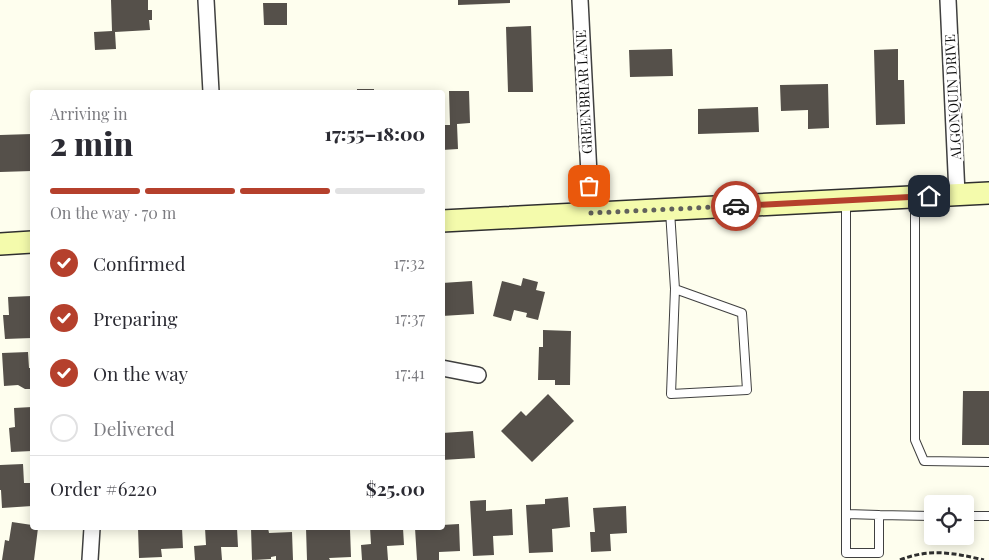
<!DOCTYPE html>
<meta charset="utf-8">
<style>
body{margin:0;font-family:"Playfair Display",serif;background:#f7f7f7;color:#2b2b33;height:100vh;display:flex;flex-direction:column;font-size:19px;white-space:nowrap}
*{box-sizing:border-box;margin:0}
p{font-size:16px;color:#7c7c81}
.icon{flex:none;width:28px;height:28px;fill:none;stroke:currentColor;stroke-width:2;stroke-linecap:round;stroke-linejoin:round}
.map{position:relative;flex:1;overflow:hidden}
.sheet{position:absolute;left:30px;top:90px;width:415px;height:440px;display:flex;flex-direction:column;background:#fff;border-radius:5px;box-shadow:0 2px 12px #0003}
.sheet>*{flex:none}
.controls{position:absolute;left:924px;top:495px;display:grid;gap:10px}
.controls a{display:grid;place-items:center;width:50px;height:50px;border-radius:5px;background:#fff;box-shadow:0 2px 12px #0003;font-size:25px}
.pin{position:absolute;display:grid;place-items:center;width:42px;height:42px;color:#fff;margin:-21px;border-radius:10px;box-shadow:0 2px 8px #0006}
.courier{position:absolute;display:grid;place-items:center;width:50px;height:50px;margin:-25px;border:4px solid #b5402c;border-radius:50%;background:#fff;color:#222;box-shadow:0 1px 6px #0007}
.summary em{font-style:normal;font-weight:800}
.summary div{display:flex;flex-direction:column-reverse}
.summary{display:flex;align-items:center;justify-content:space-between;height:85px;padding:0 20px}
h1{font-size:32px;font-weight:800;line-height:38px}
.bar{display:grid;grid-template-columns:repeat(4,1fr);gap:8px 5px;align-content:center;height:60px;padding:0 20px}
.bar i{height:6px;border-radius:4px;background:#e1e1e2}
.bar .current{background:#b5402c}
.bar p{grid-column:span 4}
.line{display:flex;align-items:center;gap:12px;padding:0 20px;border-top:1px solid #e1e1e2}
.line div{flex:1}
ol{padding:0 20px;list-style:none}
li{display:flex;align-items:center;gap:15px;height:55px}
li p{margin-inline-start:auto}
li .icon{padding:5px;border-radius:50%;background:#b5402c;color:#fff;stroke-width:4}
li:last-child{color:#7c7c81}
li i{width:28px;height:28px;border:2px solid #e1e1e2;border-radius:50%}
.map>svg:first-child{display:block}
.building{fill:#55504a}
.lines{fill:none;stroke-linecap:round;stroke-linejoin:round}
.service-casing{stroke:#404040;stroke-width:10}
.minor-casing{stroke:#404040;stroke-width:18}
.secondary-casing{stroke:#2f2f2f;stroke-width:24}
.path{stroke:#2f2f2f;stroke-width:3;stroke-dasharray:5 2.5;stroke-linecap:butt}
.service{stroke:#fff;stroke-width:8}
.minor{stroke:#fff;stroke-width:15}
.secondary{stroke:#f4fbac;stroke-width:21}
.done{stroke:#61615c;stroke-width:5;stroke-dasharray:0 9}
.route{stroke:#b5402c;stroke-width:6}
.labels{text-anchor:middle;stroke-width:5;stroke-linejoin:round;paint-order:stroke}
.street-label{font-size:14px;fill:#0d0d0d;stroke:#fff}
</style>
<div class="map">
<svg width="989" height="560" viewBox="0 0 989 560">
<rect width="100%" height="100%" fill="#fefeee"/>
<!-- building -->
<path class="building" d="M111,0H148V10H152V20H149L150,30L115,32L116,49L95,50L94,32L112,31Z
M458,0H510V3L458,5Z
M263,3H287V25H264Z
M531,26L533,92H508L506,27Z
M672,49L673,76L630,77L629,50Z
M898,49V80H904L905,124L876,125L874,50Z
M828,84L829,128L808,129V110L781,111L780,85Z
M357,89H374V92H357Z
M449,91H469L470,123L457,124L458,149L442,150V125H450Z
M758,107L759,132L698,134V109Z
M32,134V171L0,172V135Z
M523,278L538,282L536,290L545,292L538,320L526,317L527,313L514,310L511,321L493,316L502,281L521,286Z
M472,281L474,314L442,316V283Z
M32,296V338L5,339L3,315H9L8,297Z
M543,330L571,331L570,385H555V380H538L539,347H543Z
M28,352L29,368H32V389H25L18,385L4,386L2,353Z
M963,391H989V445H962Z
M548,394L574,421L532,462L501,431L521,411L526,416Z
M32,407V451L11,452L9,428L15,427L14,408Z
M473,431L475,458L442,460V433Z
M23,464L24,483H32V506L2,508L1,490H0V465Z
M568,497L570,527L552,529L553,552L529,553L526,505L545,504V499Z
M486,500V511L512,509L513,535L493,536L494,555L473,556L470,501Z
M626,506L627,533L610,534L611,551L591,552L590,532H595L593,508Z
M12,522L32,525V528H38L34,560H2L5,540L9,541Z
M459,524L460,551L439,552V560H417L415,528H442V525Z
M138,528H182L183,548L161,549L162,557L139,558Z
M205,528H237L238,547H221L222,560H195L194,546L206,545Z
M251,528H268L269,533L292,532L293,560H276V556L271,557V559L252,560Z
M306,528H330V530L350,529L351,557L329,558L330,560H307Z
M370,528H403L404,545L387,546L388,560H362L361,545L371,544Z"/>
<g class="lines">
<defs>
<path id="service" d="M915,199V440L924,461L989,462
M846,202V553H879V515L847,514
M670,211L675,289L671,394L747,390L742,313L675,289
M879,515L932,516
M965,516H989"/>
<path id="minor" d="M206,0L211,92
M580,0L591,213
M948,0L957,194
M442,368L478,375
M90,560L92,528"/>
<path id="secondary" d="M442,221L989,193
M0,244L32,242"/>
</defs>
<!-- service casing -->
<use href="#service" class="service-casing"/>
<!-- minor casing -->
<use href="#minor" class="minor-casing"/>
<!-- secondary casing -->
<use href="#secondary" class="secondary-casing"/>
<!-- path -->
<path class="path" d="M900,560C930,548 954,553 984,560"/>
<!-- service -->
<use href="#service" class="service"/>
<!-- minor -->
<use href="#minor" class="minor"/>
<!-- secondary -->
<use href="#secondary" class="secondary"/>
</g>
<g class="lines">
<!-- done -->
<path class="done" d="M589,186L591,213L736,206"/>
<!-- route -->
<path class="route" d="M736,206L929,196"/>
</g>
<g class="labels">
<!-- street labels -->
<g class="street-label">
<text transform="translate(584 92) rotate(-93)" y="5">GREENBRIAR LANE</text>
<text transform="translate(953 97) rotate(-93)" y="5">ALGONQUIN DRIVE</text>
</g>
</g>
</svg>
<div class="controls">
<a><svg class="icon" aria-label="locate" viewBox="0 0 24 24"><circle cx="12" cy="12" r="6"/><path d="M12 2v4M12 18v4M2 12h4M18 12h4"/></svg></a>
</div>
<div class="pin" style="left:589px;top:186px;background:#ea580c"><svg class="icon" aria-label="bag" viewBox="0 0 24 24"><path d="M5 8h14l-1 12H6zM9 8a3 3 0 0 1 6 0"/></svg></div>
<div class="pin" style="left:929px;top:196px;background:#1f2937"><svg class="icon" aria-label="home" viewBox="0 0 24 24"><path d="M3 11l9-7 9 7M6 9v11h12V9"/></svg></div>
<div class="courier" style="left:736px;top:206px"><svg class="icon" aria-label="car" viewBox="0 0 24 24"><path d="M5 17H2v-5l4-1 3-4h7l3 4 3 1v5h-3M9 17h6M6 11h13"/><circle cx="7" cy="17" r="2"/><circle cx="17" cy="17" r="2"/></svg></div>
<section class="sheet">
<div class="summary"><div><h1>2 min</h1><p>Arriving in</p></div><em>17:55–18:00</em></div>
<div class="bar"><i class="current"></i><i class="current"></i><i class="current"></i><i></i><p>On the way · 70 m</p></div>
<ol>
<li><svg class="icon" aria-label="check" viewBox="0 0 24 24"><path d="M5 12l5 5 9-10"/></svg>Confirmed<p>17:32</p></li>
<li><svg class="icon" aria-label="check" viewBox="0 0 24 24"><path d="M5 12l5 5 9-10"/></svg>Preparing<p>17:37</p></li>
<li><svg class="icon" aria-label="check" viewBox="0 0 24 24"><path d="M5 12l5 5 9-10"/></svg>On the way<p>17:41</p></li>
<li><i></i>Delivered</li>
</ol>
<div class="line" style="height:65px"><div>Order #6220</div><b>$25.00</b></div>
</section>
</div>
